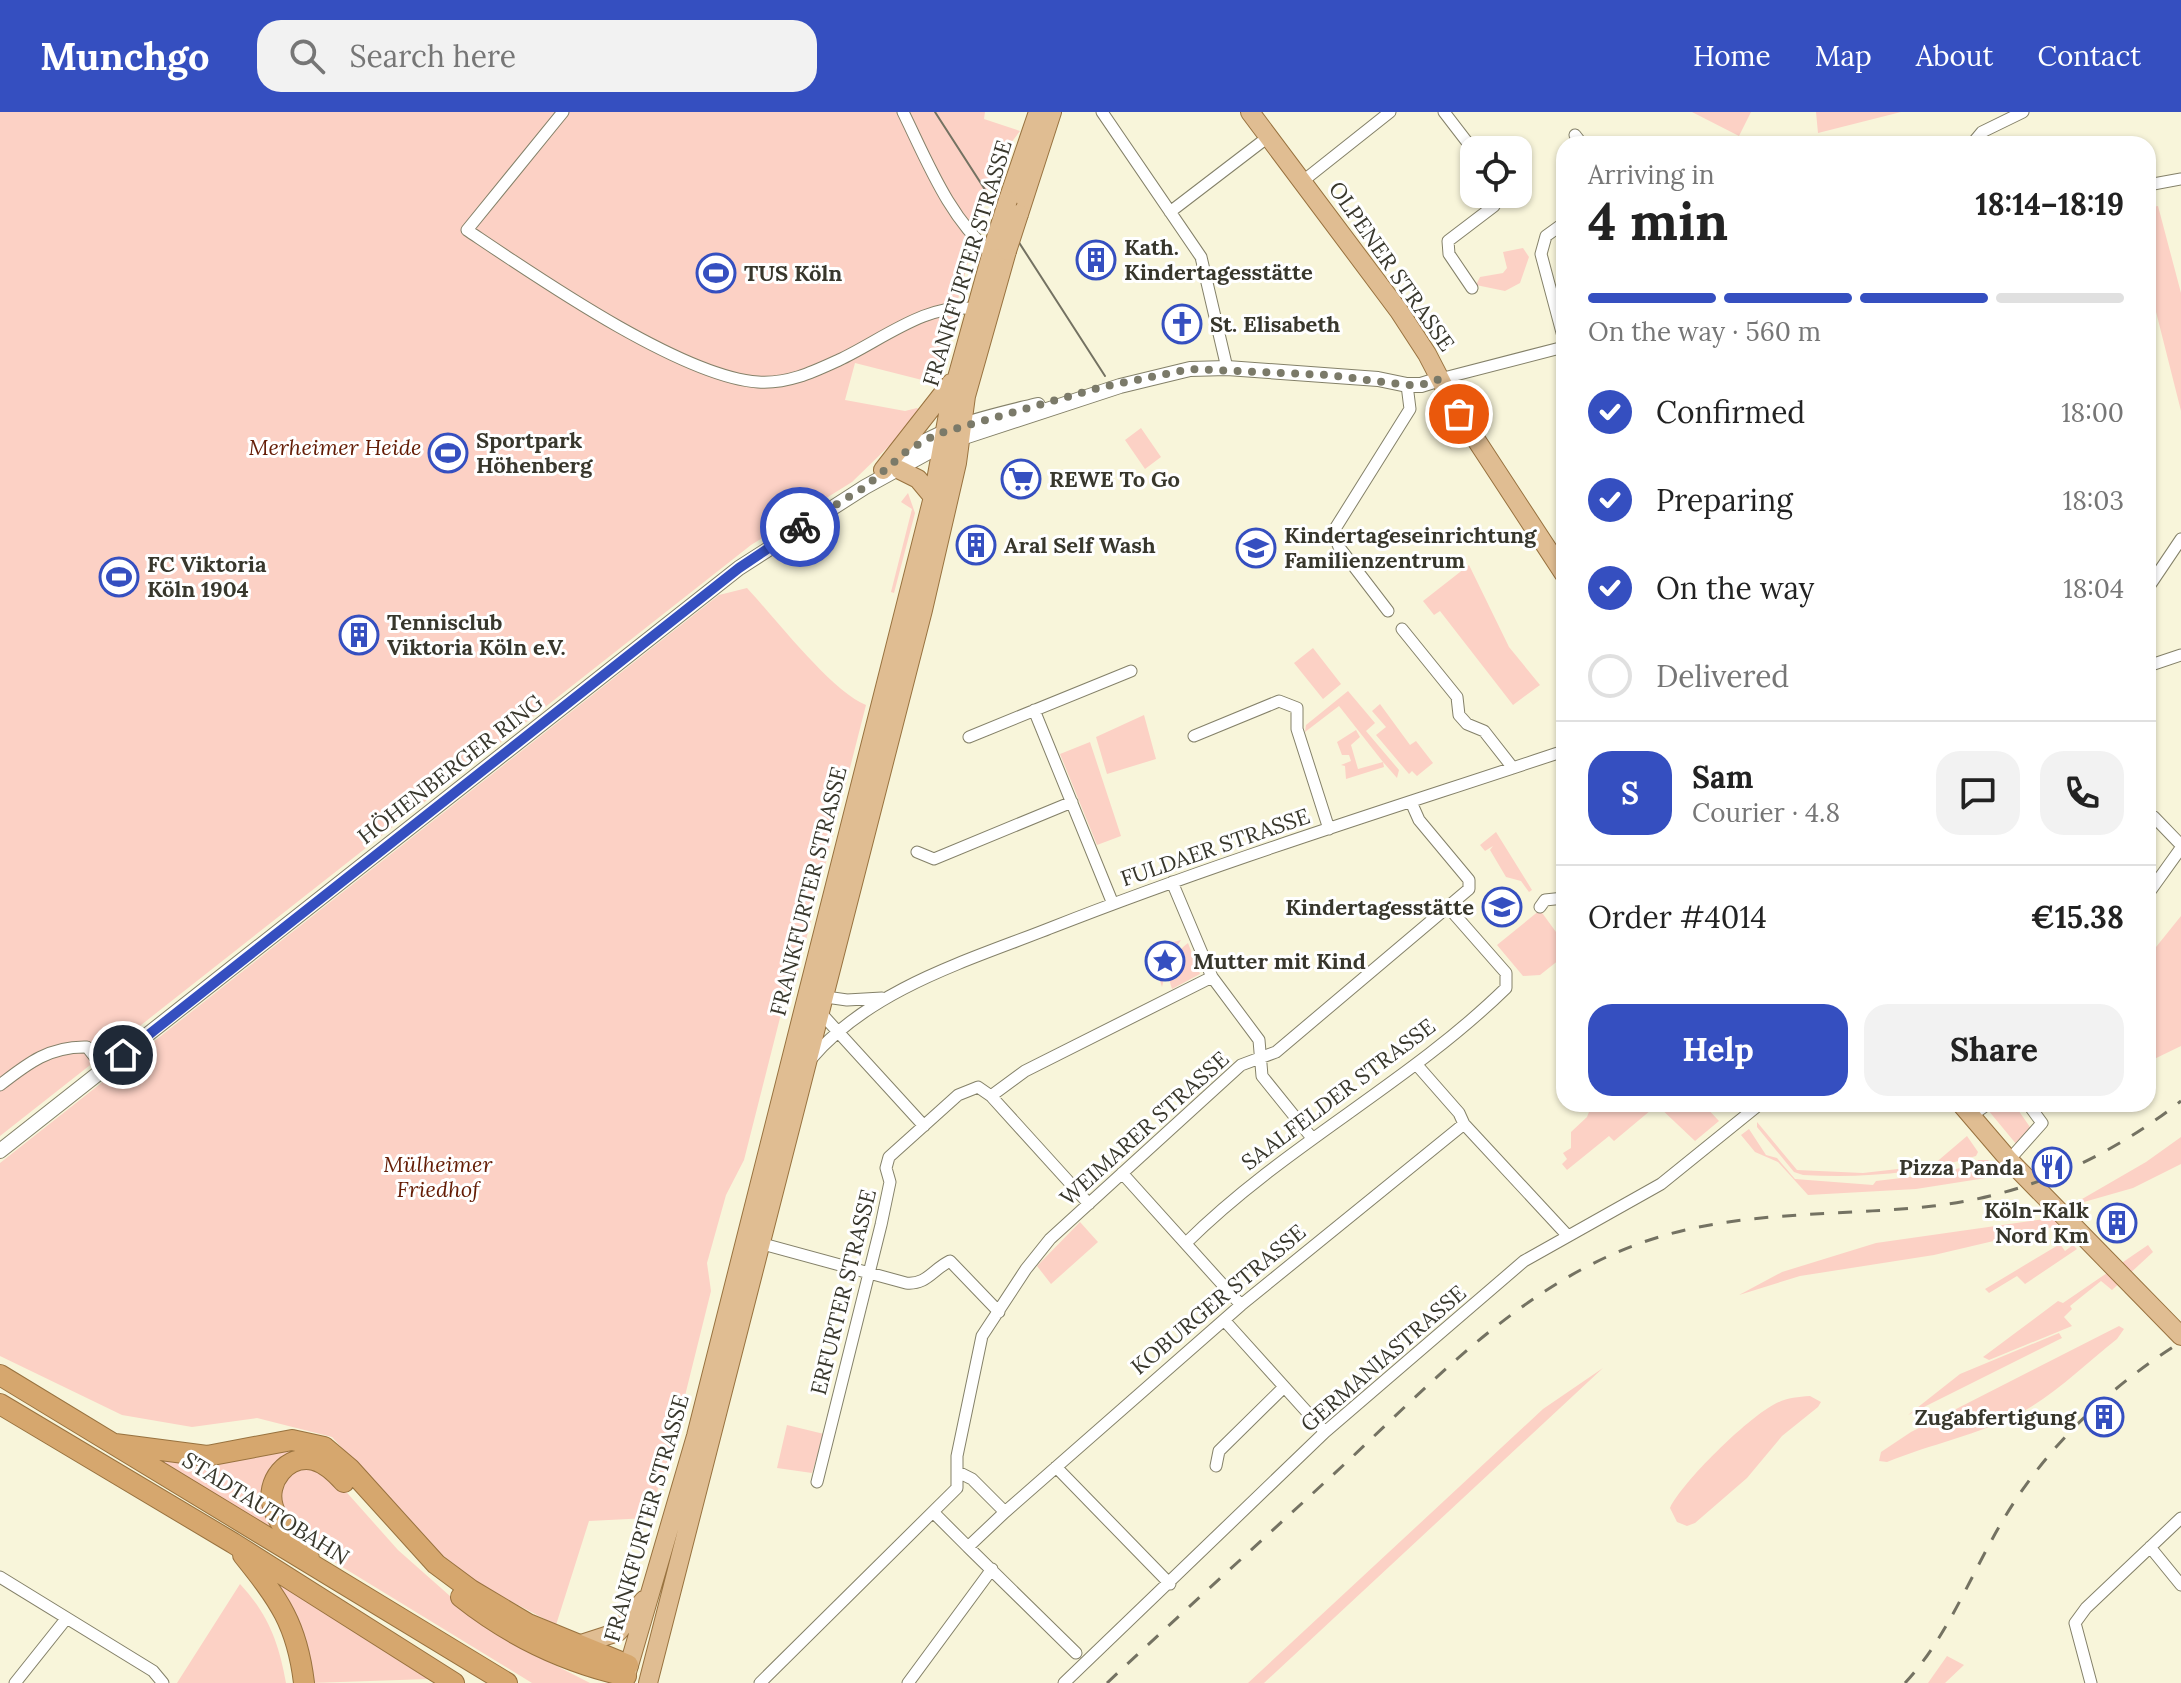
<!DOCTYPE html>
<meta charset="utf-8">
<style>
body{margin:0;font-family:Lora,serif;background:#f2f2f2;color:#222;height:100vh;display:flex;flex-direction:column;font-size:30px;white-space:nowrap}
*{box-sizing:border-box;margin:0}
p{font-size:26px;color:#767676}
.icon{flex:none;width:44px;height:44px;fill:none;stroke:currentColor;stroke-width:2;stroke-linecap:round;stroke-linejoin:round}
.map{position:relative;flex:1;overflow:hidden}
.drawer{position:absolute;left:1556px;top:24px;width:600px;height:976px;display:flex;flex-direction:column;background:#fff;border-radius:24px;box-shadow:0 2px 6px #0004}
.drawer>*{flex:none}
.tools{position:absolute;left:1460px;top:24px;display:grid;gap:16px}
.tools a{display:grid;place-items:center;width:72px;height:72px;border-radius:16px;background:#fff;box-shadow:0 2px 6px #0004;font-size:40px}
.pin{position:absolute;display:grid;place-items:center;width:68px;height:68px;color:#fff;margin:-34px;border:4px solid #fff;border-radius:50%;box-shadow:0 2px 8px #0007}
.courier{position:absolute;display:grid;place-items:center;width:80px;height:80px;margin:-40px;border:6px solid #354fc0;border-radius:50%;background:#fff;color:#222;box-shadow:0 2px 10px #0007}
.overview em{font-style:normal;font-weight:700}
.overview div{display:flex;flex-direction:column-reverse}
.overview{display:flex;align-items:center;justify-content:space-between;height:136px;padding:0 32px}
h1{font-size:52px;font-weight:700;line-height:60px}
.bar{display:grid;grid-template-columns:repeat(4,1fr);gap:12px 8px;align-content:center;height:96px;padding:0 32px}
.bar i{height:10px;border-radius:6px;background:#e0e0e0}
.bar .on{background:#354fc0}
.bar p{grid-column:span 4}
.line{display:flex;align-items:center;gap:20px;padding:0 32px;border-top:2px solid #e0e0e0}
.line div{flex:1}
.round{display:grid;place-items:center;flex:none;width:84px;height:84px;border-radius:24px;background:#f2f2f2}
ol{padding:0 32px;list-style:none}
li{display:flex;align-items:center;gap:24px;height:88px}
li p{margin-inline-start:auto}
li .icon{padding:8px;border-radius:50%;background:#354fc0;color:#fff;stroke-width:4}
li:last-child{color:#767676}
li i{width:44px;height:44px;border:4px solid #e0e0e0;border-radius:50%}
.cta{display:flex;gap:16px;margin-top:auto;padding:16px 32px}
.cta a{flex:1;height:92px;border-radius:24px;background:#354fc0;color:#fff;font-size:32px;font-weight:700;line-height:92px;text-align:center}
.cta a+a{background:#f2f2f2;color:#222}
header{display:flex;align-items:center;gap:48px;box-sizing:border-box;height:112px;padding:0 40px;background:#354fc0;color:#fff}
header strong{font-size:38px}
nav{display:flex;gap:44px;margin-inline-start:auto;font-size:28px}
.search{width:560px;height:72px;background:#f2f2f2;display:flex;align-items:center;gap:20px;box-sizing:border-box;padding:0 28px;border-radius:24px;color:#767676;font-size:30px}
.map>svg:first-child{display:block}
.green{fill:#fcd1c5}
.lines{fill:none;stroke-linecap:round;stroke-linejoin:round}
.minor-casing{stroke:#848169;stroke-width:13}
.tertiary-casing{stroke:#848169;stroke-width:16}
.primary-casing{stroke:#98723f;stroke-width:20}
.trunk-casing{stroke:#98723f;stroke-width:22}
.minor{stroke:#fff;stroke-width:11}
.tertiary{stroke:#fff;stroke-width:14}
.primary{stroke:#e0bd92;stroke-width:18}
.trunk{stroke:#d6a76e;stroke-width:20}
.tram{stroke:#747262;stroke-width:2}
.rail{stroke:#747262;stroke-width:3;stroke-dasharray:14 14;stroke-linecap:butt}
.primary-bridge-casing{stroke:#98723f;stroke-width:20;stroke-linecap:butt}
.primary-bridge{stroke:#e0bd92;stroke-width:18}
.done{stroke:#7b7a69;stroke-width:8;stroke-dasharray:0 14.4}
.route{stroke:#354fc0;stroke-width:10}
.labels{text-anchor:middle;stroke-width:6;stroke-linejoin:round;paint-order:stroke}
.poi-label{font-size:22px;font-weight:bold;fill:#38372c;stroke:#fff;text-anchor:start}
.street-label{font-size:22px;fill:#38372c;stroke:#fff}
.park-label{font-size:22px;font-style:italic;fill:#641c05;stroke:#fff}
</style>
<header>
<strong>Munchgo</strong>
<div class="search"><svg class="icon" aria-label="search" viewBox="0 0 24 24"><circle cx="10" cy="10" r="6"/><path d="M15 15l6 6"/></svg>Search here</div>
<nav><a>Home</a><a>Map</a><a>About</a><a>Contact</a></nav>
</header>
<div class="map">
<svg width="2181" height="1571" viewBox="0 0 2181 1571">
<rect width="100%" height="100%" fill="#f8f5da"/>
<!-- green -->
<path class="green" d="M0,0H985L984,7L1020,19L995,52L942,246L930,270L855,251L845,288L905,299L917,296L923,301L852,370L751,433L0,1024Z
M1692,0H1751L1739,24Z
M1816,0H1901L1818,21Z
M2158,94L2181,181V299L2148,168V96Z
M1523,136L1529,145L1520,171L1505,179L1476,173L1480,165L1503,161L1507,156L1503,140Z
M1141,316L1161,345L1145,357L1125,328Z
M908,381L915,401L894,481L891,480L912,397L901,390Z
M1469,453L1509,535L1540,573L1513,593L1440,499L1434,503L1423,489Z
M747,476C775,506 831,579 866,593L792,883L782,898L744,1048L726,1083L707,1151L711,1179L672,1336L648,1406L589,1409L556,1513L478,1472L429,1432L332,1325L257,1306L192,1315L122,1303L0,1244V1051L719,483Z
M1313,536L1341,572L1323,587L1294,551Z
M1348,579L1375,611L1366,619L1399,658L1397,666L1383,650L1384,655L1346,667L1345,654L1341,653L1351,649L1349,643H1342L1337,630L1356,618L1360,625L1351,633L1358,657L1383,650L1339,594L1305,620L1306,613Z
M1380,592L1410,633L1416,629L1433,651L1417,664L1412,659L1409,662L1376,623L1386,615L1372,599Z
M1144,603L1156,647L1107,662L1096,625Z
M1090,630L1121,724L1097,733L1060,642Z
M1496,720L1532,778L1529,780L1521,769L1506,765L1490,738L1493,734L1485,739L1480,733Z
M1540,798L1564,831V844L1540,863L1523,864L1497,833Z
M2181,804V934L2148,950V845Z
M1181,828L1169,847L1162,875L1150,836Z
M1188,831L1200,862L1172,877C1165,859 1173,842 1188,831Z
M1592,992H1703L1719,1009L1695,1029L1657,993L1614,1029L1609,1024L1567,1058L1562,1052L1567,1047L1563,1041L1571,1036V1020L1587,1005Z
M1983,992H2014L2032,1018L2017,1033Z
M1757,1010L1797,1058L1863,1061L1933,1053L1967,1024L1978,1040L1976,1044C1918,1062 1864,1066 1803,1063L1794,1060L1757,1015Z
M1749,1017L1766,1043L1777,1046L1795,1067L1873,1073L1876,1069L1935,1062L1977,1052L1978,1048H1988L2005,1063L1916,1077L1808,1083L1778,1050L1755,1040L1741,1023Z
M2181,1025V1052L2133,1076L2070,1094L2146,1050Z
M2059,1105L2061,1110L2053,1115L1934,1143L1800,1164L1739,1183L1782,1160L1876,1131Z
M1080,1110L1098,1130L1051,1172L1037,1154Z
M2060,1132L2065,1139L2073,1133L2077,1137L2025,1172L2017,1164L1989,1181L1985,1177Z
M2148,1133L2153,1140L2112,1178L2101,1169L2070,1194L2072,1197L2064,1205L2072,1214L1989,1248L1983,1245L2058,1189L2063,1191Z
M2119,1214L2124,1217L2117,1227C2085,1252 2056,1282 2020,1301C1978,1323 1931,1332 1887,1350L1879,1349L1881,1340L1911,1320Z
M2059,1221L2062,1226L1908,1303L1960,1262Z
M1603,1256L1264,1571H1248L1543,1297Z
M1810,1284L1821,1290L1818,1295L1782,1324L1747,1366L1695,1411L1687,1414L1677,1410L1670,1396C1683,1369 1747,1307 1773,1293C1785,1286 1796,1285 1810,1284Z
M787,1313L824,1322L812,1361L777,1356Z
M301,1337L277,1354L285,1425L148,1344L189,1352Z
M308,1353L341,1374L398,1438L459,1492L541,1546L590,1571H532L321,1442L300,1424L279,1395L285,1364Z
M270,1465L429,1567L311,1571L293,1496Z
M240,1472C268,1502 279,1531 286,1571H177Z
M1947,1544L1964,1553L1945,1571H1928Z"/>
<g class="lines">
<defs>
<path id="minor" d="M563,0L467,118C534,163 681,265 758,270C788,272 813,260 839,248C880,229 929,189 974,197
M903,0C928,51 949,106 993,143
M1102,0L1201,145L1227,256
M1444,0L1474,39
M1575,23L1582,32
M1972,32L1982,20L2023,0
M1303,69L1390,0
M2148,73L2181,67
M1170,100L1268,25
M1564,111L1546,124L1541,142L1564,228
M1472,176L1449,142L1448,129L1494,94L1500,82
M1440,267L1564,235
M2148,476L2181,427
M1388,499L1339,435L1333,420L1410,297L1407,273
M1402,517L1457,585L1459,603L1467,612L1484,619L1513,656
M2148,554L2181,543
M1034,598L1113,792
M1194,624L1279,589L1297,596V617L1329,717
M969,625L1131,559
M2148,704L2154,705L2181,733
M917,740L934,747L1072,690
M1172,770L1212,865L1259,928L1262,964L1312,1026
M2148,782L2181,736
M1540,795L1545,788L1564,786
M819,884L847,888L882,886
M819,899L924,1014
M811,947C871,876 970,848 1053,815C1221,749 1393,696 1564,639
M1416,952L1459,1001L1464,1012L1567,1123
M0,973C28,951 50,934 87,935L98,949L99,961
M991,984L1089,1092
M1971,1004L1988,992
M2009,1048L2042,1011L2028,992
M1122,1061L1241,1193
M1187,1130C1284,1034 1409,971 1506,876V861L1448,795
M759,1131L906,1171C927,1173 933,1157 950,1149L999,1200
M1224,1208L1325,1320
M1216,1354L1219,1339L1284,1275
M1056,1355L1170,1472
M817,1370L881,1113L890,1070L886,1056L889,1045L958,983L978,975L991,984L1025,959L1212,865
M933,1400L968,1435L1005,1400L972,1367L958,1360
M1005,1400L1241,1193L1464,1012
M968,1435L1076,1541
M2150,1435L2181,1473
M0,1465L153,1559L163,1571
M15,1571L66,1507
M760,1571L957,1376V1344L982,1224L1026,1157L1050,1127L1241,953L1276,940L1469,777V768L1419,708L1411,690
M908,1571L992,1457
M1064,1571L1325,1320L1524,1149L1661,1072L1760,992
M2091,1571L2075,1511L2086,1496L2181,1406"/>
<path id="tertiary" d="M898,346C939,315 989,305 1038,293
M0,1039L739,456L865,375L943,332L1120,274L1190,257L1227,256L1378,267L1407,273H1421L1440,267"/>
<path id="primary" d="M1250,0L1399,199L1427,242L1454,294L1564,462
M1008,88L1038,0
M1019,102L1052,0
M883,358L951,271
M900,358L918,367L933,385
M1961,992L2009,1048L2181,1224
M581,1532L618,1520L644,1488
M625,1567L696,1324L933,385L950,291L995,129
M648,1571L923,498L957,351L966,284L1007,139"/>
<path id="trunk" d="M0,1263L507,1571
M0,1292L233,1431L454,1571
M115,1332L207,1344L292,1328L324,1335L350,1357L436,1452L471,1478L528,1512L628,1553
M243,1443C279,1488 297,1512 304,1571
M309,1446C297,1431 279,1414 273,1395C265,1370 287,1342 314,1348C326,1351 336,1361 344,1370
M461,1485C510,1524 564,1550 626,1564"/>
</defs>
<!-- minor casing -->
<use href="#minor" class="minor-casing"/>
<!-- tertiary casing -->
<use href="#tertiary" class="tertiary-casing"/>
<!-- primary casing -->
<use href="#primary" class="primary-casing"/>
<!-- trunk casing -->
<use href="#trunk" class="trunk-casing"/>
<!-- minor -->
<use href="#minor" class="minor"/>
<!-- tertiary -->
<use href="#tertiary" class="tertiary"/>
<!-- primary -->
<use href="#primary" class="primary"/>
<!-- trunk -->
<use href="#trunk" class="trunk"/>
<!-- tram -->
<path class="tram" d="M935,0L1105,264"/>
<!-- rail -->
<path class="rail" d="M1107,1571C1187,1496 1269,1422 1350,1347C1437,1265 1523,1174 1638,1132C1733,1097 1834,1105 1933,1094C2024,1084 2109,1046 2181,989
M1905,1571C1946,1527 1969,1467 1999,1415C2042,1339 2107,1276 2181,1230"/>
<defs>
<path id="primary-bridge" d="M995,129L1008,88
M1007,139L1019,102"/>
</defs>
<!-- primary-bridge casing -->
<use href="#primary-bridge" class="primary-bridge-casing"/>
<!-- primary-bridge -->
<use href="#primary-bridge" class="primary-bridge"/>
</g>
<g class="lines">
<!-- done -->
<path class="done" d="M800,415L865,375L908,338L937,322L1102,275L1190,257L1328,263L1407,273H1421L1440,267L1459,302"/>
<!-- route -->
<path class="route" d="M123,943L739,456L800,415"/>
</g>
<!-- icons -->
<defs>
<symbol id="building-ring" viewBox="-11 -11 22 22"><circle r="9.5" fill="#fff" stroke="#354fc0" stroke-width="1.5"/><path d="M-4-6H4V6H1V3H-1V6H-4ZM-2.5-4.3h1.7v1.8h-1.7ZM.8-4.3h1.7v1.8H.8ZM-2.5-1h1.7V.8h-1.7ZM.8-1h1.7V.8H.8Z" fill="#354fc0"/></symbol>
<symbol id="stadium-ring" viewBox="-11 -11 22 22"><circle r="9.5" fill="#fff" stroke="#354fc0" stroke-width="1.5"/><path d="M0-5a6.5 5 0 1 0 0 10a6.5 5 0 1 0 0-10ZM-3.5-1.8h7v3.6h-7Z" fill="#354fc0"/></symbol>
<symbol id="church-ring" viewBox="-11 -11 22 22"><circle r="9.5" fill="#fff" stroke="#354fc0" stroke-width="1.5"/><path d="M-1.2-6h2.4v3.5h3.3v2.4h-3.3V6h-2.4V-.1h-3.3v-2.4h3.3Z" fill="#354fc0"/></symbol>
<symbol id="supermarket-ring" viewBox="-11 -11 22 22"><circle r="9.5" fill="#fff" stroke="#354fc0" stroke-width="1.5"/><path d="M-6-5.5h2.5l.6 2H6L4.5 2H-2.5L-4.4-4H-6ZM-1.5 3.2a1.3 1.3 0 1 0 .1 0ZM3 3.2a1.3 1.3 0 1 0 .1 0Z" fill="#354fc0"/></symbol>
<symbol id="school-ring" viewBox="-11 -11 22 22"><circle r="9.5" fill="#fff" stroke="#354fc0" stroke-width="1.5"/><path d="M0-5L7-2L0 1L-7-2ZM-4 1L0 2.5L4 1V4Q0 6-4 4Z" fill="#354fc0"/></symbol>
<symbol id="sight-ring" viewBox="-11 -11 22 22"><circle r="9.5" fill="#fff" stroke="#354fc0" stroke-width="1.5"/><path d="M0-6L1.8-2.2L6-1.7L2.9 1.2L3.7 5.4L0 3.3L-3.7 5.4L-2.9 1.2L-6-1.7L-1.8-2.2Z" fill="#354fc0"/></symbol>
<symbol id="restaurant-ring" viewBox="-11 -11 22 22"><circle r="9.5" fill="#fff" stroke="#354fc0" stroke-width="1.5"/><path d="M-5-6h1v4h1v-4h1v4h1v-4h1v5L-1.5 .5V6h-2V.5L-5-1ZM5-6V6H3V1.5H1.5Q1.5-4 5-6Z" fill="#354fc0"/></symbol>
</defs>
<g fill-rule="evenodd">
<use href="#building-ring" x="1074" y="126" width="44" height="44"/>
<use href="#stadium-ring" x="694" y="139" width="44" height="44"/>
<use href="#church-ring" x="1160" y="190" width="44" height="44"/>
<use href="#stadium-ring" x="426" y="319" width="44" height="44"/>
<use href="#supermarket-ring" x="999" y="345" width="44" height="44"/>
<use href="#building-ring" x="954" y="411" width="44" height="44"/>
<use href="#school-ring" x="1234" y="414" width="44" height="44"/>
<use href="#stadium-ring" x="97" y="443" width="44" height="44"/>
<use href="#building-ring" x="337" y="501" width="44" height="44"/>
<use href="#school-ring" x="1480" y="773" width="44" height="44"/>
<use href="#sight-ring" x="1143" y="827" width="44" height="44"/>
<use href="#restaurant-ring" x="2030" y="1033" width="44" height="44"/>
<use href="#building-ring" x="2095" y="1089" width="44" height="44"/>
<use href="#building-ring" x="2082" y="1283" width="44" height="44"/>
</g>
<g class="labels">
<!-- poi labels -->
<g class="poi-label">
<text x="1124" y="143">Kath.<tspan x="1124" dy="25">Kindertagesstätte</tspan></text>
<text x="744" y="169">TUS Köln</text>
<text x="1210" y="220">St. Elisabeth</text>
<text x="476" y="336">Sportpark<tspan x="476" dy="25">Höhenberg</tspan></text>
<text x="1049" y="375">REWE To Go</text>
<text x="1284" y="431">Kindertageseinrichtung<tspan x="1284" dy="25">Familienzentrum</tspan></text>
<text x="1004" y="441">Aral Self Wash</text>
<text x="147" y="460">FC Viktoria<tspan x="147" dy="25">Köln 1904</tspan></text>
<text x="387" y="518">Tennisclub<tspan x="387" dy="25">Viktoria Köln e.V.</tspan></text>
<text x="1474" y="803" text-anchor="end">Kindertagesstätte</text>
<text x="1193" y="857">Mutter mit Kind</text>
<text x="2024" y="1063" text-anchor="end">Pizza Panda</text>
<text x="2089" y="1106" text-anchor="end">Köln-Kalk<tspan x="2089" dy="25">Nord Km</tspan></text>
<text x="2076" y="1313" text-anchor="end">Zugabfertigung</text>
</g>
<!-- street labels -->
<g class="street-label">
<text transform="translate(967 151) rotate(-73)" y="8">FRANKFURTER STRASSE</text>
<text transform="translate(1392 154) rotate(55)" y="8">OLPENER STRASSE</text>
<text transform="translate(450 657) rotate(-38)" y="8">HÖHENBERGER RING</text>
<text transform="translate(1215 735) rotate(-19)" y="8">FULDAER STRASSE</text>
<text transform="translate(808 779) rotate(-76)" y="8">FRANKFURTER STRASSE</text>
<text transform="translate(1338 982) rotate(-37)" y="8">SAALFELDER STRASSE</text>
<text transform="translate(1144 1016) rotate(-42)" y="8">WEIMARER STRASSE</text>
<text transform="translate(843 1180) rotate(-76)" y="8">ERFURTER STRASSE</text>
<text transform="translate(1218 1187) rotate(-40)" y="8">KOBURGER STRASSE</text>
<text transform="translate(1383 1246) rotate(-41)" y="8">GERMANIASTRASSE</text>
<text transform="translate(266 1396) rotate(32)" y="8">STADTAUTOBAHN</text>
<text transform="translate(646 1406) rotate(-74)" y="8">FRANKFURTER STRASSE</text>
</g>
<!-- park labels -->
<g class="park-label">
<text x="335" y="343">Merheimer Heide</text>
<text x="438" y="1060">Mülheimer<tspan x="438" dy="25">Friedhof</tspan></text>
</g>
</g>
</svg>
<div class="tools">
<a><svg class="icon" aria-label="locate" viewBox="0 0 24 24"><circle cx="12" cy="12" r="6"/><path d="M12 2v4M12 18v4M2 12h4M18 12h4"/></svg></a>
</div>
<div class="pin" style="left:1459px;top:302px;background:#ea580c"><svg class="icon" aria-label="bag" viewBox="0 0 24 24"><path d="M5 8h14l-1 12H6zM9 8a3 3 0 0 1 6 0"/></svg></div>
<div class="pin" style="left:123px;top:943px;background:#1f2937"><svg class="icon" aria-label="home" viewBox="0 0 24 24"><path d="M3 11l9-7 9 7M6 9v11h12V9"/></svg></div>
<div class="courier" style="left:800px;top:415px"><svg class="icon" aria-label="bike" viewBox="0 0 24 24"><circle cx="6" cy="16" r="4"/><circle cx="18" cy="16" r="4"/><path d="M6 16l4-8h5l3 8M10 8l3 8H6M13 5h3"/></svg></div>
<section class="drawer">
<div class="overview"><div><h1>4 min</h1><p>Arriving in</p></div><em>18:14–18:19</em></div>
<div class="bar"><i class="on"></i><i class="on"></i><i class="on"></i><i></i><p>On the way · 560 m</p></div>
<ol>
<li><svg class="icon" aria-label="check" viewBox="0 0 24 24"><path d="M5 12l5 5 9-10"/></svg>Confirmed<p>18:00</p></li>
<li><svg class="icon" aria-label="check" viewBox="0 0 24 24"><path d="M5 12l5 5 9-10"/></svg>Preparing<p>18:03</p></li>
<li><svg class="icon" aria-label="check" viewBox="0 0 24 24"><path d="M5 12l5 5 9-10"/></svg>On the way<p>18:04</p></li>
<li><i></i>Delivered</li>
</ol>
<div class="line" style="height:144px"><b class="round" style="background:#354fc0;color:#fff">S</b><div><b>Sam</b><p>Courier · 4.8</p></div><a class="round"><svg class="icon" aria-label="chat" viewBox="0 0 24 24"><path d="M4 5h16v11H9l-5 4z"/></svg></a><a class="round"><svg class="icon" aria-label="phone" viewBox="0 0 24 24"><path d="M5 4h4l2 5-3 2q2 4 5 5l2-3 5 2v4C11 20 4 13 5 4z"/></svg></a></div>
<div class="line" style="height:104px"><div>Order #4014</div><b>€15.38</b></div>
<div class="cta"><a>Help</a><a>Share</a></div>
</section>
</div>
